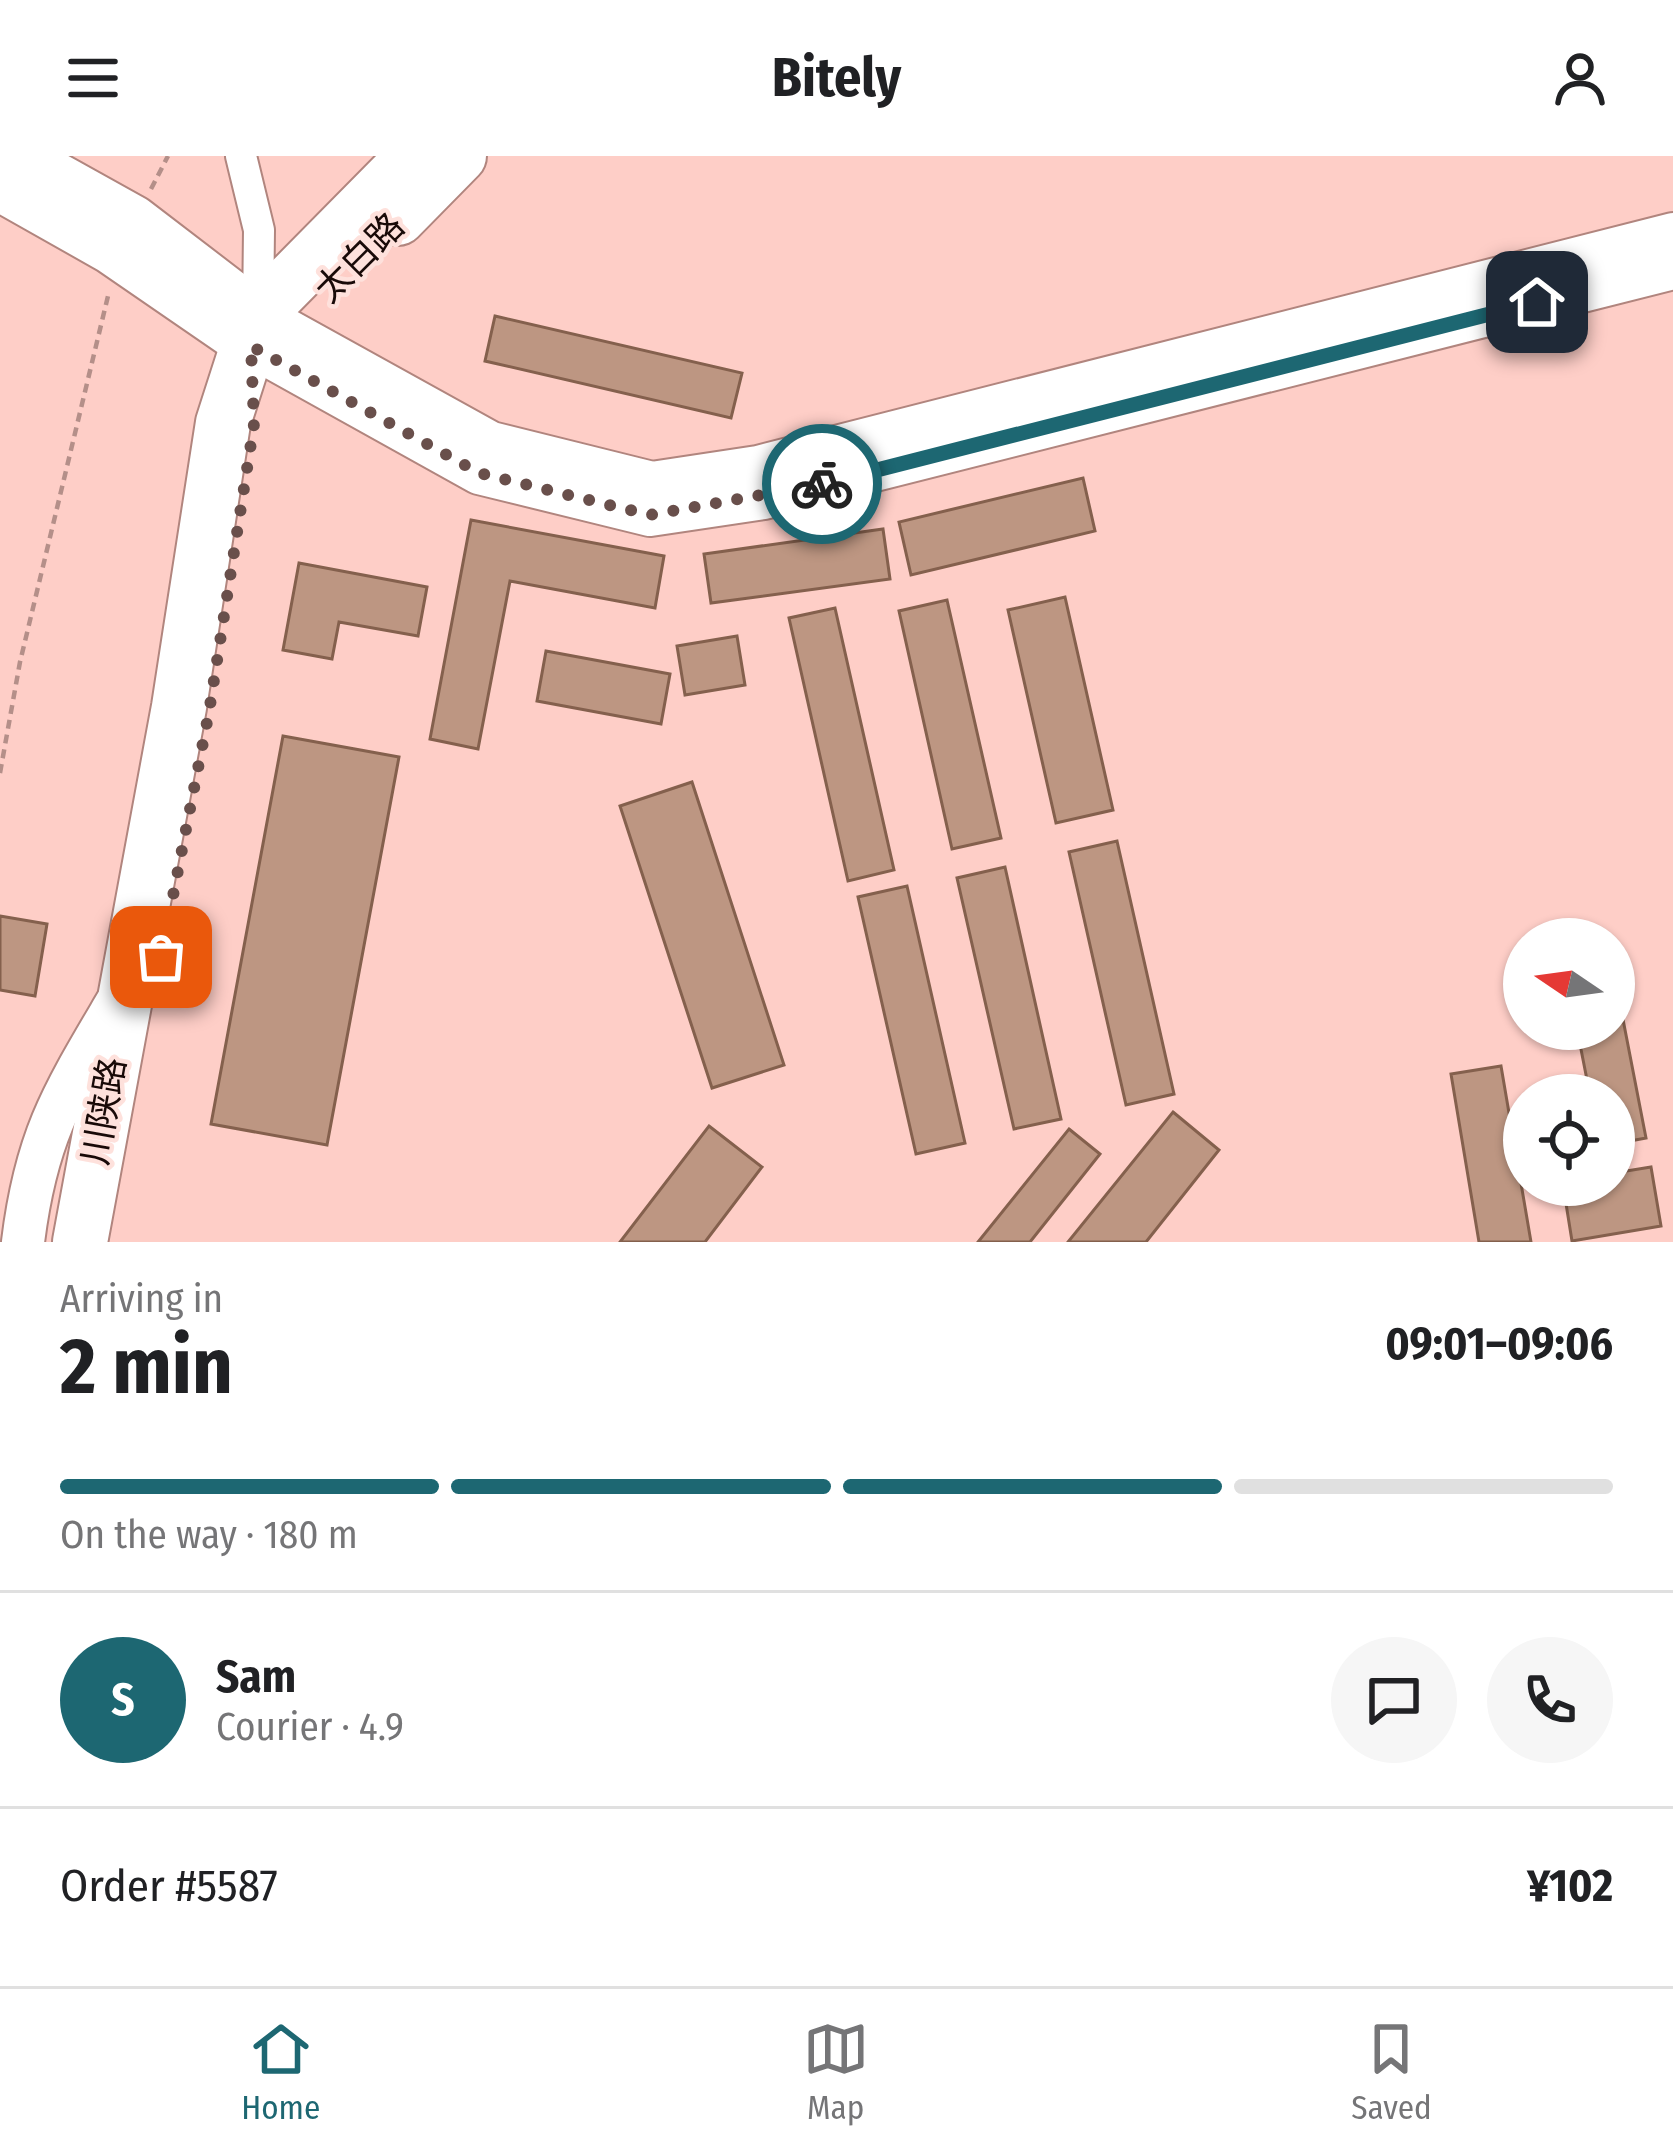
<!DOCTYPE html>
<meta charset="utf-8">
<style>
body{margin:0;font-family:"Fira Sans Condensed","Noto Sans SC",sans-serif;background:#f6f6f6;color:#202124;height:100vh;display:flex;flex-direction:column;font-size:45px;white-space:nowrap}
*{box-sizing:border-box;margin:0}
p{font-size:39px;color:#757577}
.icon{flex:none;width:66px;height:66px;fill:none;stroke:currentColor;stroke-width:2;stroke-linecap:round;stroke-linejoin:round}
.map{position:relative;height:1086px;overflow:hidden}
.drawer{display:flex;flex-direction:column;background:#fff;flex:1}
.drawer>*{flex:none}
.needle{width:78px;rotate:283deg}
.controls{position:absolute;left:1503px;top:762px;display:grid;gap:24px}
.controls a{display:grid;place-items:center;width:132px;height:132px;border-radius:50%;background:#fff;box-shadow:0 3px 9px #0004;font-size:60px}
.pin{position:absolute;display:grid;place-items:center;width:102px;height:102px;color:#fff;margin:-51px;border-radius:24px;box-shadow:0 6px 18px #0006}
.courier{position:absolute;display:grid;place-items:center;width:120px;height:120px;margin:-60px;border:9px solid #1d6772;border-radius:50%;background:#fff;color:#222;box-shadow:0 3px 15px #0007}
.head em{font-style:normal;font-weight:700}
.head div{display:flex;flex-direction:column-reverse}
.head{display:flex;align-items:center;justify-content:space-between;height:204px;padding:0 60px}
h1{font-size:78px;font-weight:700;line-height:90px}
.bar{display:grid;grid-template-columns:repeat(4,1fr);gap:18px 12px;align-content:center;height:144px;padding:0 60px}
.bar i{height:15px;border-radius:9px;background:#e0e0e0}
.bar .on{background:#1d6772}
.bar p{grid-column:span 4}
.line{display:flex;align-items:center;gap:30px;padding:0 60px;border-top:3px solid #e0e0e0}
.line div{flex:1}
.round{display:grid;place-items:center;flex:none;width:126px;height:126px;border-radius:63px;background:#f6f6f6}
header{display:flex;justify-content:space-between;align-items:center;height:156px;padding:0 60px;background:#fff;font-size:54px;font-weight:700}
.dock{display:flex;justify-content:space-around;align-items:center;height:168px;border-top:3px solid #e0e0e0;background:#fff;font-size:33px;color:#757577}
.dock a{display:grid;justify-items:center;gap:6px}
.dock .on{color:#1d6772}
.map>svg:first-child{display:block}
.building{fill:#bd9682;stroke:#84604d;stroke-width:3}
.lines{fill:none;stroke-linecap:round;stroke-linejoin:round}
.street-casing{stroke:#b1857e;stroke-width:34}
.secondary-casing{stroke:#b1857e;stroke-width:46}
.primary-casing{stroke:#b1857e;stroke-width:52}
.highway-casing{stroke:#b1857e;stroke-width:58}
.path{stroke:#b48f89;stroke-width:4.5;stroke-dasharray:9 6;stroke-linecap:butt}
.street{stroke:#fff;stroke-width:30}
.secondary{stroke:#fff;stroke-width:42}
.primary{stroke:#fff;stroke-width:48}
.highway{stroke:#fff;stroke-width:54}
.done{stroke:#694f4b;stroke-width:12;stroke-dasharray:0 21.6}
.route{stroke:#1d6772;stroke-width:15}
.labels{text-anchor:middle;stroke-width:9;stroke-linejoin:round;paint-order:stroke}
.street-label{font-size:36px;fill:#190a08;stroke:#fee1dc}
</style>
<header><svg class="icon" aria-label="menu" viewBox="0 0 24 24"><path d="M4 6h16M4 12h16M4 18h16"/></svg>Bitely<svg class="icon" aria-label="person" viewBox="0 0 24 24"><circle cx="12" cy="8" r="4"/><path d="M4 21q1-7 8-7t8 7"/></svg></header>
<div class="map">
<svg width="1673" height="1086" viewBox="0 0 1673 1086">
<rect width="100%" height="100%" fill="#fecec7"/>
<!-- building -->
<path class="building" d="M495,160L742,217L731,262L485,205Z
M1083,322L1095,375L911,419L899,366Z
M471,364L664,400L655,452L510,425L478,593L430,583Z
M883,373L890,423L711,447L704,398Z
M299,407L427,431L418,480L339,466L332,503L283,494Z
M1065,441L1113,654L1056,667L1008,454Z
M947,444L1001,682L952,693L899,455Z
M835,452L894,714L848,725L789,462Z
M737,480L745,529L685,539L677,490Z
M546,495L670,518L661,568L537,545Z
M283,580L399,601L327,989L211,968Z
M692,626L784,909L712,932L620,650Z
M1117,685L1174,938L1126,949L1069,696Z
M1005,711L1061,963L1014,973L957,722Z
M907,730L965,987L916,998L858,741Z
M0,760L47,768L35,840L0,834Z
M1614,817L1646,982L1614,988V939H1590L1577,873H1614Z
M1501,910L1531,1086H1479L1451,918Z
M1173,956L1219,994L1146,1086H1068Z
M709,970L762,1011L705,1086H620Z
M1069,973L1100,998L1030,1086H978Z
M1651,1011L1661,1070L1572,1085L1563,1029H1614V1017Z"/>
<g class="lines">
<defs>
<path id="street" d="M241,0L259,74L258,158"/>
<path id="secondary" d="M258,158L491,287L652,327L758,311L1673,78
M251,190L479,317L650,359L764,342L1673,112
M23,1086C36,980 63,938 116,848"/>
<path id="primary" d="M19,0L134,64L245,149
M0,31L110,93L251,190"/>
<path id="highway" d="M398,62L459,0
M80,1086L179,551L223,267L258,158L414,0"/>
</defs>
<!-- street casing -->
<use href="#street" class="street-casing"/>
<!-- secondary casing -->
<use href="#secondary" class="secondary-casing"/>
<!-- primary casing -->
<use href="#primary" class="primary-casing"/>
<!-- highway casing -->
<use href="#highway" class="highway-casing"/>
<!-- path -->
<path class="path" d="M151,33L168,0
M0,617L20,506L108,140"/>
<!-- street -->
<use href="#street" class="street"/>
<!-- secondary -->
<use href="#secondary" class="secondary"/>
<!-- primary -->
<use href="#primary" class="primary"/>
<!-- highway -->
<use href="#highway" class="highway"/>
</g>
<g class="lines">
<!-- done -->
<path class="done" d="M161,801L209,556L254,268L251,190L479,317L650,359L822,328"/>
<!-- route -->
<path class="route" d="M822,328L1537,146"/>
</g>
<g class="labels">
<!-- street labels -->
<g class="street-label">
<text transform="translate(359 101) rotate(-45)" y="13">太白路</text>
<text transform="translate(103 955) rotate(-80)" y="13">川陕路</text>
</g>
</g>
</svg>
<div class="controls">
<a><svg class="needle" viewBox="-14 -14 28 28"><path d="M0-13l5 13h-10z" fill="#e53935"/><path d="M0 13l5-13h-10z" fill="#757577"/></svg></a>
<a><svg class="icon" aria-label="locate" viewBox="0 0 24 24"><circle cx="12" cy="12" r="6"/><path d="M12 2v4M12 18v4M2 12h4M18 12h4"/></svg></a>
</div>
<div class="pin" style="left:161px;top:801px;background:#ea580c"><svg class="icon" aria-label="bag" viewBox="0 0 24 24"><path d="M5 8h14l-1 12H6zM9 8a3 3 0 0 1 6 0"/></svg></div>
<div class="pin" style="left:1537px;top:146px;background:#1f2937"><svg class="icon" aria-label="home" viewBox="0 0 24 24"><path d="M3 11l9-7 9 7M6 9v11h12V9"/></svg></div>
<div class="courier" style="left:822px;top:328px"><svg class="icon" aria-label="bike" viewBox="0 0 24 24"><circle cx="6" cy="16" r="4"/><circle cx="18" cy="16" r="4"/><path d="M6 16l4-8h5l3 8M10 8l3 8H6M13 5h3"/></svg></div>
</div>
<section class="drawer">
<div class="head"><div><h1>2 min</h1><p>Arriving in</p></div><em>09:01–09:06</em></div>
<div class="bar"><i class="on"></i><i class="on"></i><i class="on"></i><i></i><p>On the way · 180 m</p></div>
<div class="line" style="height:216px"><b class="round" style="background:#1d6772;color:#fff">S</b><div><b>Sam</b><p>Courier · 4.9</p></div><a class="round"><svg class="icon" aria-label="chat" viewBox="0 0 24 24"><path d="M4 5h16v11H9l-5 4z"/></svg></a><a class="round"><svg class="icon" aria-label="phone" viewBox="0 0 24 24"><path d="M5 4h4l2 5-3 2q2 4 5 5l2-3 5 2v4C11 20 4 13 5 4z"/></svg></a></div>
<div class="line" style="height:156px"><div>Order #5587</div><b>¥102</b></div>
</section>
<nav class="dock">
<a class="on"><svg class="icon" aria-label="home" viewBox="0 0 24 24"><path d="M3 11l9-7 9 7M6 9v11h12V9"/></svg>Home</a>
<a><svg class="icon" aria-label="map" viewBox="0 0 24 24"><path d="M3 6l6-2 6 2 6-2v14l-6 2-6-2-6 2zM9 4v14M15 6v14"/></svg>Map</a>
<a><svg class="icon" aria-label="saved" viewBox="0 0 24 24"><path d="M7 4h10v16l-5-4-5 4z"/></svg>Saved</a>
</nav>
